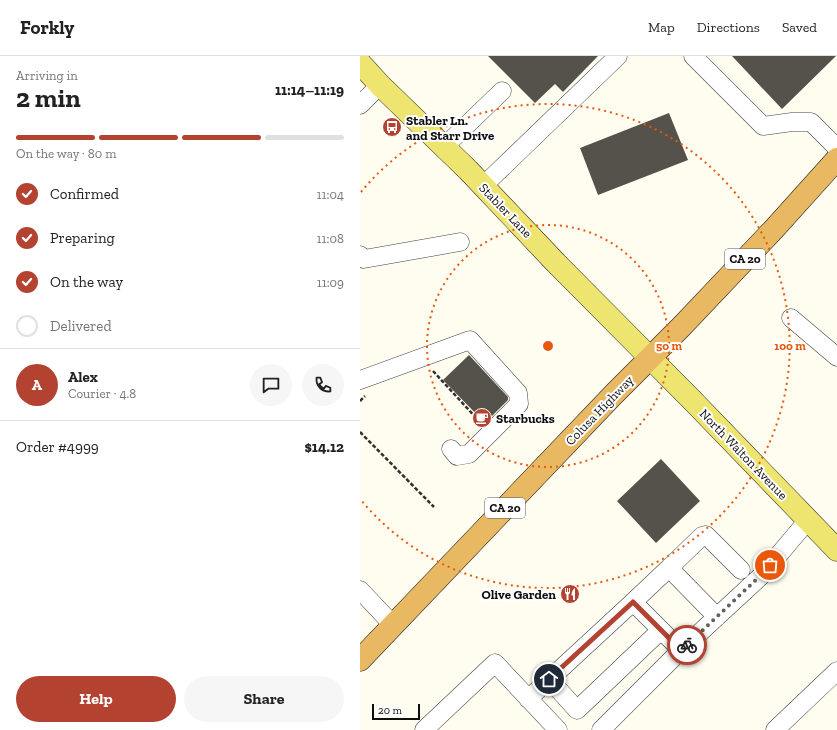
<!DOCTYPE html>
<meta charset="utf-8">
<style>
body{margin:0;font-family:"Zilla Slab",serif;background:#f6f6f6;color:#222;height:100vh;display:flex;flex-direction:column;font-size:15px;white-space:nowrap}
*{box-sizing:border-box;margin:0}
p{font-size:13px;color:#767676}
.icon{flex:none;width:22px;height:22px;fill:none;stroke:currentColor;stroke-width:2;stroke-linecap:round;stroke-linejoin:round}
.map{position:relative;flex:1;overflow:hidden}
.details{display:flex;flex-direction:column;background:#fff;width:360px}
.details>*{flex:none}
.scale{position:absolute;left:12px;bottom:10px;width:48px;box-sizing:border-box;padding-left:4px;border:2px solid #0e0e0e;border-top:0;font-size:11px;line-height:14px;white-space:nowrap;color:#0e0e0e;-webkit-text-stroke:3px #fff;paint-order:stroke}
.pin{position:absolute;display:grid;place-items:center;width:34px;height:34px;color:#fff;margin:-17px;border:2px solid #fff;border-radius:50%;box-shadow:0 1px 4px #0007}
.courier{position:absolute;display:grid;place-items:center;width:40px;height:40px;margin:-20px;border:3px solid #b34231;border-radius:50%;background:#fff;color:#222;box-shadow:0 1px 5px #0007}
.head em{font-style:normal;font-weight:700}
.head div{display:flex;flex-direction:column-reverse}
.head{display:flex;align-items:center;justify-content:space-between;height:68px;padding:0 16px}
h1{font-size:26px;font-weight:700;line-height:30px}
.bar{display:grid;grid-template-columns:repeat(4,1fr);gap:6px 4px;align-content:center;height:48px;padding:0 16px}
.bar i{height:5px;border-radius:3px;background:#e0e0e0}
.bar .selected{background:#b34231}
.bar p{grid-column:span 4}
.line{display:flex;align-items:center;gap:10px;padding:0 16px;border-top:1px solid #e0e0e0}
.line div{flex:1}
.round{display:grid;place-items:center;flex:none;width:42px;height:42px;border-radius:21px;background:#f6f6f6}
ol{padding:0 16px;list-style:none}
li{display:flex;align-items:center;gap:12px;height:44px}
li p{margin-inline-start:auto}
li .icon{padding:4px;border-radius:50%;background:#b34231;color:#fff;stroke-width:4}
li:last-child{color:#767676}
li i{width:22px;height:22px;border:2px solid #e0e0e0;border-radius:50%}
.cta{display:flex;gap:8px;margin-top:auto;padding:8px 16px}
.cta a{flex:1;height:46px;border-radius:24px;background:#b34231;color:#fff;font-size:16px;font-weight:700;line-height:46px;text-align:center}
.cta a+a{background:#f6f6f6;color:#222}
header{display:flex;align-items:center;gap:24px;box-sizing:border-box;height:56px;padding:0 20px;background:#fff;border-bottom:1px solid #e0e0e0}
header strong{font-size:19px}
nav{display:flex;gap:22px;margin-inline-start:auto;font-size:14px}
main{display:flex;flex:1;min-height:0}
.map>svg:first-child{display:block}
.building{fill:#55514b}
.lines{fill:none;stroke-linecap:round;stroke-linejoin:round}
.minor-casing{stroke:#414141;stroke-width:19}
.major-casing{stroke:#1f1f1f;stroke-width:23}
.highway-casing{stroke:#1f1f1f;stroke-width:23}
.path{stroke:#303030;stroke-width:2.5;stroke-dasharray:4 2;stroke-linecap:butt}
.minor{stroke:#fff;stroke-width:18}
.major{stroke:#ede570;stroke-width:22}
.highway{stroke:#e9b863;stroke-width:22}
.done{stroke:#62625d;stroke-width:4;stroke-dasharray:0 7.2}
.route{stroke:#b34231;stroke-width:5}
.ring{fill:none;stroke:#e8590c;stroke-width:2;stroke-dasharray:2 4}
.labels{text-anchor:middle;stroke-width:4;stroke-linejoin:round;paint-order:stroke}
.shield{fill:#fff;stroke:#565656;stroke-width:1}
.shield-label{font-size:12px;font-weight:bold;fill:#0e0e0e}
.poi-label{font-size:13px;font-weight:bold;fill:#0e0e0e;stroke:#fff;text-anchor:start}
.street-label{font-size:13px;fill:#0e0e0e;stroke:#fff}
.centre{fill:#e8590c;stroke:#fff;stroke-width:2}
.ring-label{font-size:12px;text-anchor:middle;font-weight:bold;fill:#e8590c;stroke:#fff;stroke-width:4;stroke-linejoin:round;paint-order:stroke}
</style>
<header>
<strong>Forkly</strong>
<nav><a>Map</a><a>Directions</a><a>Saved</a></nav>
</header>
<main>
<section class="details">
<div class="head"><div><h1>2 min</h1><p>Arriving in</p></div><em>11:14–11:19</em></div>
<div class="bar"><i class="selected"></i><i class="selected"></i><i class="selected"></i><i></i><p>On the way · 80 m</p></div>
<ol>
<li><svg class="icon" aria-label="check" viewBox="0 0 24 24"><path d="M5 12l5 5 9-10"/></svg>Confirmed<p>11:04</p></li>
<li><svg class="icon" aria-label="check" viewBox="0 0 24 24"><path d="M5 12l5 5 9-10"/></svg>Preparing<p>11:08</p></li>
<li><svg class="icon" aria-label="check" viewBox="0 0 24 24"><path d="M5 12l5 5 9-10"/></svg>On the way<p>11:09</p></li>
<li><i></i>Delivered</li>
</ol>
<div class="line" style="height:72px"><b class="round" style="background:#b34231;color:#fff">A</b><div><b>Alex</b><p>Courier · 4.8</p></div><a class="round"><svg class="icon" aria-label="chat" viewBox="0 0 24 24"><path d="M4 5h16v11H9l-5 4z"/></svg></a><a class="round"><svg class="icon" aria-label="phone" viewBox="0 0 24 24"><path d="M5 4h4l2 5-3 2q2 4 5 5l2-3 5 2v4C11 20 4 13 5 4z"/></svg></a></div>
<div class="line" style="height:52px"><div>Order #4999</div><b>$14.12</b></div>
<div class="cta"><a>Help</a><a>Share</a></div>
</section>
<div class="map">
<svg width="477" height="674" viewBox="0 0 477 674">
<rect width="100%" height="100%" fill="#fefdf0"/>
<!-- building -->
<path class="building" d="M128,0H238L203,36L195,28L175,47Z
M372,0H476L422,53Z
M309,57L328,104L238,139L220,92Z
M109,299L148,341V344L125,367L83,324Z
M301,403L340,445L296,487L257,445Z"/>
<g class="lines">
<defs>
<path id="minor" d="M333,0L403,70L432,66H451L477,92
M0,49L20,29
M84,91L142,35
M123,130L258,0
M0,199L4,203L100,186
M431,262L477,301
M0,324L110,284L158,337L159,348L109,398L97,400L91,393
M309,512L342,480L346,479L381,514
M0,534L33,569
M273,546L309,512L357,561
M189,623L217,654L301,574
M168,643L273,546L321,594
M64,674L135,607L198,674
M241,674L321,594L401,520L448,464
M415,674L477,615"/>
<path id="major" d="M0,7L20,29L108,114L196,207L331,343L477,494"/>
<path id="highway" d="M0,604L254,338L322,270L414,173L477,103"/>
</defs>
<!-- minor casing -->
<use href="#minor" class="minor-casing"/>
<!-- major casing -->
<use href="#major" class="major-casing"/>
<!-- highway casing -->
<use href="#highway" class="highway-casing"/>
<!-- path -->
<path class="path" d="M73,315L119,365
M0,345L5,340
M0,376L74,451"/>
<!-- minor -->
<use href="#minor" class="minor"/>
<!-- major -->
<use href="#major" class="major"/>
<!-- highway -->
<use href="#highway" class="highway"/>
</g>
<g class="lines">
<!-- done -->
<path class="done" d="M327,589L400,520L410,509"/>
<!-- route -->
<path class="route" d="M189,623L273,546L321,594L327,589"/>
</g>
<!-- distance rings -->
<g class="ring">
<circle cx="188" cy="290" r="121"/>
<path d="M1 136A242 242 0 1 1 1 444"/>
</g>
<!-- icons -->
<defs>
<symbol id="bus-disc" viewBox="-11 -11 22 22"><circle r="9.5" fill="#b34231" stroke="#fff"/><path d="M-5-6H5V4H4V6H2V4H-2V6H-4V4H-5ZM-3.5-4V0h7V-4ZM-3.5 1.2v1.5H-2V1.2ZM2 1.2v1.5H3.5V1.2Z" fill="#fff"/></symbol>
<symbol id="cafe-disc" viewBox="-11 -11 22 22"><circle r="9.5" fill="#b34231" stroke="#fff"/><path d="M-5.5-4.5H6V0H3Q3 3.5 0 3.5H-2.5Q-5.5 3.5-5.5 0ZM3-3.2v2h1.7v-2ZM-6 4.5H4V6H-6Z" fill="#fff"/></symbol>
<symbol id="restaurant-disc" viewBox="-11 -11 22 22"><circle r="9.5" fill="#b34231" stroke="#fff"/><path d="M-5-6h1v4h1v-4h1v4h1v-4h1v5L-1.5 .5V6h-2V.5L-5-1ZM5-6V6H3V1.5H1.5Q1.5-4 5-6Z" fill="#fff"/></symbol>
</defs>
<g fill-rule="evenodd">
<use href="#bus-disc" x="21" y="60" width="22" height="22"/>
<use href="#cafe-disc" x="111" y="351" width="22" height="22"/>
<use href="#restaurant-disc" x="199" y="527" width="22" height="22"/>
</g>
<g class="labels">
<!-- shield labels -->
<g class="shield">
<rect x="365" y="193" width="40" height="20" rx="3"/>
<rect x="125" y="442" width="40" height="20" rx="3"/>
</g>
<g class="shield-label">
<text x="385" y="207">CA 20</text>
<text x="145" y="456">CA 20</text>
</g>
<!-- poi labels -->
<g class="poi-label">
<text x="46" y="69">Stabler Ln.<tspan x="46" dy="15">and Starr Drive</tspan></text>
<text x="136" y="367">Starbucks</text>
<text x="196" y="543" text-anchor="end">Olive Garden</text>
</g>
<!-- street labels -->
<g class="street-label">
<text transform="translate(146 154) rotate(46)" y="5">Stabler Lane</text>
<text transform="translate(239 354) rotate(-46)" y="5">Colusa Highway</text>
<text transform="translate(384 398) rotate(46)" y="5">North Walton Avenue</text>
</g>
</g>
<circle cx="188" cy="290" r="6" class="centre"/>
<g class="ring-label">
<text x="309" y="294">50 m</text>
<text x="430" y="294">100 m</text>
</g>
</svg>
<div class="scale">20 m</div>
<div class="pin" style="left:410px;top:509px;background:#ea580c"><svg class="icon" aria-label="bag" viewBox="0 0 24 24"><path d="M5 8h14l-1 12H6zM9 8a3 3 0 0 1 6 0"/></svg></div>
<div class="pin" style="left:189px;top:623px;background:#1f2937"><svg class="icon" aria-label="home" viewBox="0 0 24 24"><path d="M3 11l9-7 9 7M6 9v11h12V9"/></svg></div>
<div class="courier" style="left:327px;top:589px"><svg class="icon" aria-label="bike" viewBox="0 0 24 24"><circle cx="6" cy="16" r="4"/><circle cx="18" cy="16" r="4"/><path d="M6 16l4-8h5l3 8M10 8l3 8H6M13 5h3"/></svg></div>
</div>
</main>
